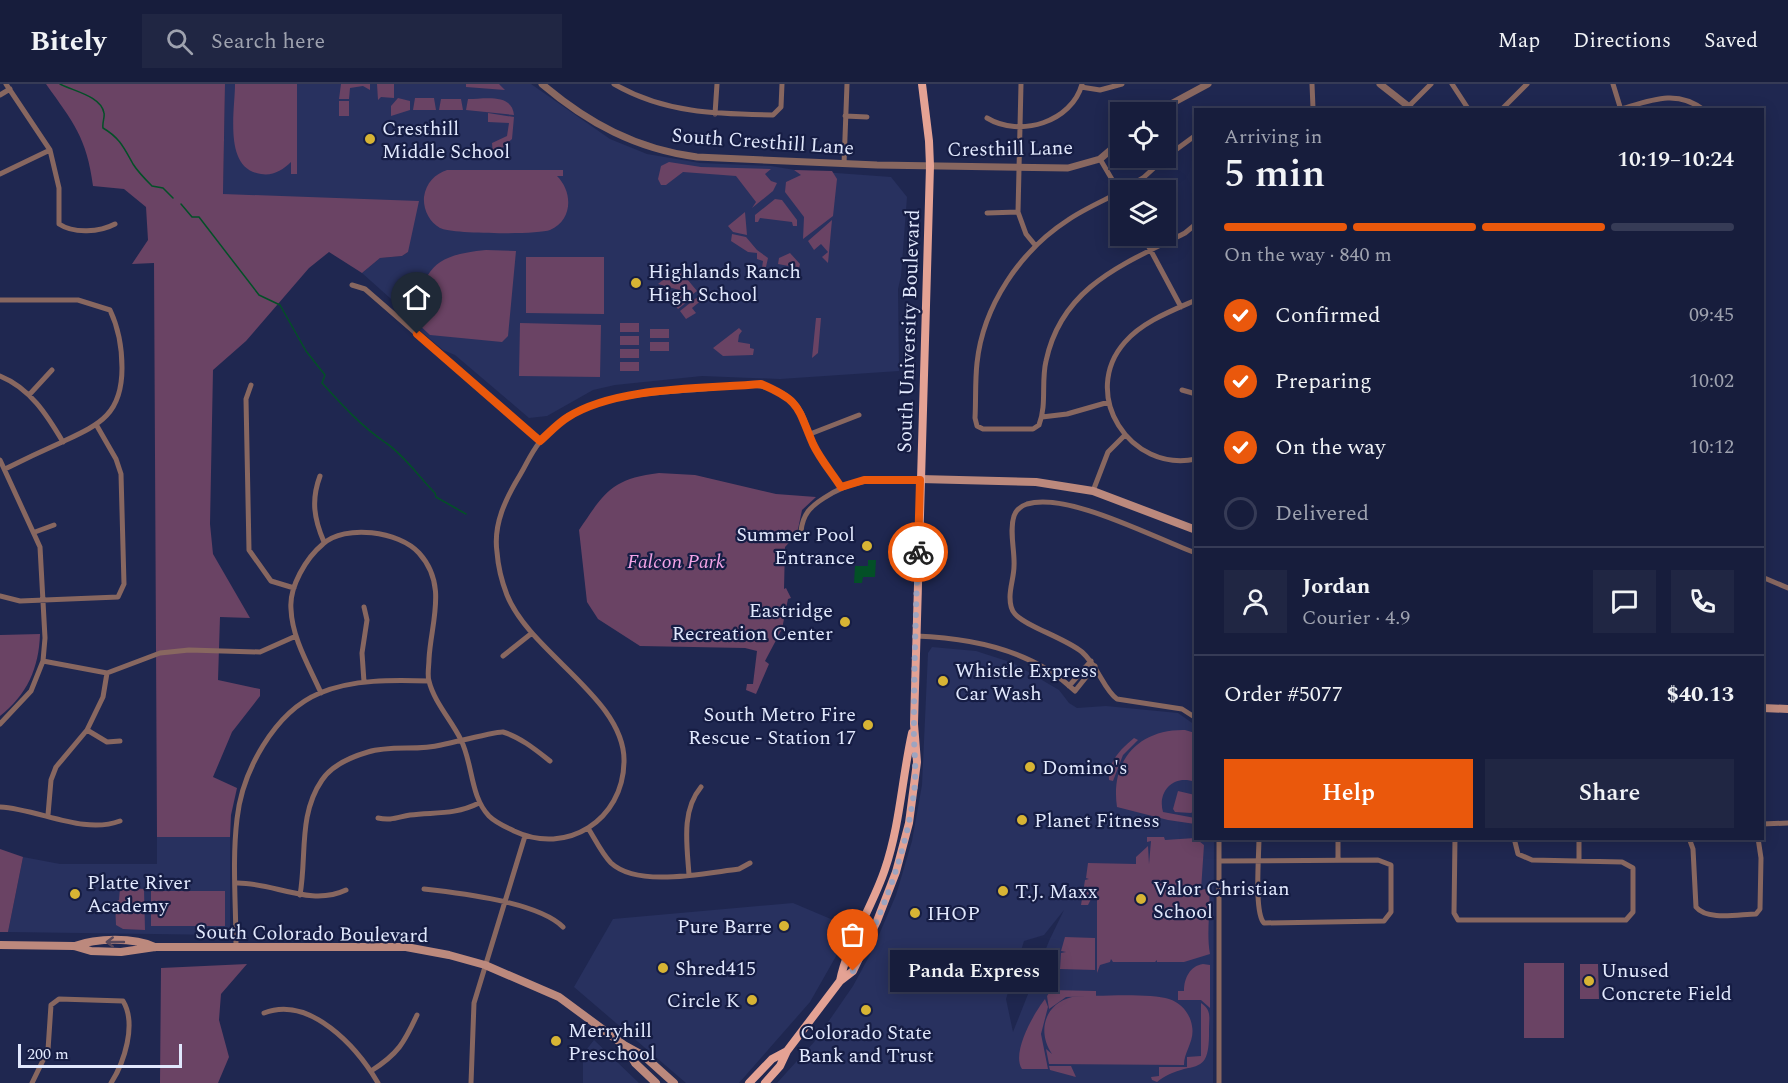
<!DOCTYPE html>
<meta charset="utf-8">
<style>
body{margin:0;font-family:Spectral,serif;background:#202643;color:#f1f3f6;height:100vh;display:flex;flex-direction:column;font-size:22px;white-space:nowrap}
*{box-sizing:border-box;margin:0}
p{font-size:20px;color:#9ea2af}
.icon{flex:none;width:33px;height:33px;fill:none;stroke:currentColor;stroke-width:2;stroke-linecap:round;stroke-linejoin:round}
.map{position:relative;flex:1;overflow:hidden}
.sheet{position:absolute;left:1194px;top:24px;width:570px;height:732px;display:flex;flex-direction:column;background:#171d3c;border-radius:0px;box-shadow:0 3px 15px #0003,0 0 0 2px #363b56}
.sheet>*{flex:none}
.tools{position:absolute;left:1110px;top:18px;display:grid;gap:12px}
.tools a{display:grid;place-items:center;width:66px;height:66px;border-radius:0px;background:#171d3c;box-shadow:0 3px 15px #0003,0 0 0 2px #363b56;font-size:30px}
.scale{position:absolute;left:18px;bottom:15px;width:164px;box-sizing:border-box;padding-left:6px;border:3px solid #e1e8fd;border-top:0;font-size:16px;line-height:21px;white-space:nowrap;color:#e1e8fd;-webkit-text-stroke:4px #161d44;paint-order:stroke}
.pin{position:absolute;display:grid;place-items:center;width:51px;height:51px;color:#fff;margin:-62px -26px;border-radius:50% 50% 50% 0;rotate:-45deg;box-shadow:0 0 6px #0007}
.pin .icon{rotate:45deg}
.courier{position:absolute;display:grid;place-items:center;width:60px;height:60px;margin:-30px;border:4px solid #ea580c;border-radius:50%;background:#fff;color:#222;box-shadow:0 2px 8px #0007}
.bubble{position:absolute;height:42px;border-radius:0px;background:#171d3c;box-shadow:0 3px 15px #0003,0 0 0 2px #363b56;font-size:20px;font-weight:600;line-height:42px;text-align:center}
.head em{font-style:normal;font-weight:600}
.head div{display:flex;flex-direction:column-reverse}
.head{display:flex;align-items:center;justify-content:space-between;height:102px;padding:0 30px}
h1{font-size:39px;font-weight:600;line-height:45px}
.bar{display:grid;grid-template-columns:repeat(4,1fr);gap:9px 6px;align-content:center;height:72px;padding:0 30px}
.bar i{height:8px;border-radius:4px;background:#363b56}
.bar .current{background:#ea580c}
.bar p{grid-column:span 4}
.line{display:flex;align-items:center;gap:15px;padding:0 30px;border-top:2px solid #363b56}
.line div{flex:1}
.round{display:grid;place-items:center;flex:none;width:63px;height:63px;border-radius:0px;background:#202643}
ol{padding:0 30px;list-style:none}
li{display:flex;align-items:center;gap:18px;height:66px}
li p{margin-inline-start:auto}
li .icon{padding:6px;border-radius:50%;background:#ea580c;color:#fff;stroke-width:4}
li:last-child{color:#9ea2af}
li i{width:33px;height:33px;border:3px solid #363b56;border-radius:50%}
.action{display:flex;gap:12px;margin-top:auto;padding:12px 30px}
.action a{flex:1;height:69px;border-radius:0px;background:#ea580c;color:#fff;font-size:24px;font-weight:600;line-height:69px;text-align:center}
.action a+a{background:#202643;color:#f1f3f6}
header{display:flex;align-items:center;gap:36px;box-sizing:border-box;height:84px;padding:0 30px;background:#171d3c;border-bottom:2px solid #363b56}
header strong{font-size:28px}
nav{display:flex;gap:33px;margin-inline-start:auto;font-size:21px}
.search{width:420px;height:54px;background:#202643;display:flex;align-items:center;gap:15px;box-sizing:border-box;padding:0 21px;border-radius:0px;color:#9ea2af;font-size:22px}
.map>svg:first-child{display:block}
.built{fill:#28315f;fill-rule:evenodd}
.green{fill:#6a4364}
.water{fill:#035027}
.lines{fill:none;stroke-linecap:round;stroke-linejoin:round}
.stream{stroke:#035027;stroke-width:1.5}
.minor{stroke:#886760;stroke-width:5}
.tertiary{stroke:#886760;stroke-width:7}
.secondary{stroke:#bc897d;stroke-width:8}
.primary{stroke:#e4a294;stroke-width:8}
.oneway{stroke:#58485b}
.done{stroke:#9da4c0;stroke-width:6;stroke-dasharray:0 10.8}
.route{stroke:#ea580c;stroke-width:8}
.poi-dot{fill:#d7b434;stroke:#161d44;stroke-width:2}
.labels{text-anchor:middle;stroke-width:4.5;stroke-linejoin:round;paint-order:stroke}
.poi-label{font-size:20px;fill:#e1e8fd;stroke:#161d44;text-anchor:start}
.street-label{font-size:20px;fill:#e1e8fd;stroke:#161d44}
.park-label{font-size:20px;font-style:italic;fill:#f3a4e6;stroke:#161d44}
</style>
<header>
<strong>Bitely</strong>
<div class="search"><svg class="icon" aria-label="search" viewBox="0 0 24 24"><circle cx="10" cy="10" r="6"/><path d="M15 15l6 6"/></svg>Search here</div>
<nav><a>Map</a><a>Directions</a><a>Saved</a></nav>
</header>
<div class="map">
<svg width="1788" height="999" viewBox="0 0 1788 999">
<rect width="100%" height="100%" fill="#1f2750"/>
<!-- built -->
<path class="built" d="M225,0H531L610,55L647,70L700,79L771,82L795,86L891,93L907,113L901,192L898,205L899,287L780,295L702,292L615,301L593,306L547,332L529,334L455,271L443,266L411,239L409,231L362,189L380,174L402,172L408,168L223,110Z
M932,563L976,567L1013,579L1059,606L1069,619L1077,624L1106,622L1178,629L1195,641L1196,754L1214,755L1213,999H777L815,957L853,902L872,867L896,811L912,757L922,701L928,569ZM1064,826L1049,857L1013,948L1006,915L1024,857L1044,851Z
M157,753H230V846L226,851L8,848L23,773L60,780H157Z
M793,819L852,844L810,918L739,999H686L574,903L613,835Z
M594,956L639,999H583V970Z"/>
<!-- green -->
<path class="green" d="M46,0H225L223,110L419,117L408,168L402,172L380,174L362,189L329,168L309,184L246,257L213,286L210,440L213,470L250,534L220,533L218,596L260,605V612L232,648L213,693L237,704L231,731L230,753H157L154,179L132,180L148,156L146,123L124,105L93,102C87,54 73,38 46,0Z
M235,0H297V90H291V78C283,86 273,92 261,90C223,85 235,27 235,0Z
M341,0H370V6L363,2L350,4L349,15H339Z
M377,0H394V14L381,13L378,16Z
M466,0H499L505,6L466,3Z
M398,14L410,17V26L391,32V22Z
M415,14H434L436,26H413Z
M441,15H461L463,26H439Z
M468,15C485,15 512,9 514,31L466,26Z
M339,17H349V32H339Z
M488,29L514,33L512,55L493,72L492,59L507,52L509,39L488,38Z
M669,78L701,83L771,85L765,90L771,97L777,99L773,107L752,124L756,118L736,92L683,88L666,101H661L658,95L661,82Z
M447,86H563V92H557C573,108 573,136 550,146C537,151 451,150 440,144C429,138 423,125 424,113C426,99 435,90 447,86Z
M794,86L832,87L837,95L833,132L803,155L804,133L785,108L786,98L801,91Z
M775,115L782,116L797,136V142H793L792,138L760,134L758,138H755V131Z
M745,128L747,151L733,148L728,142Z
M832,136L828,179L822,173L828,168L821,160L814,166L808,157Z
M732,150L746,153L757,166L768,174L766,183L762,184L763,177L757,175V169L748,168L731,157Z
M486,166L516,167L508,252L502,258L430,251L417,239C421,186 432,171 486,166Z
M790,169L800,180L799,184L778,180L779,174Z
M526,173H604V230L526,229Z
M678,184L697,207L693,210L658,200Z
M663,206L693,213L678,225Z
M700,211L703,215L692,224L696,229L686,235L680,227Z
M816,234H821L818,269L812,274Z
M520,239L601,241L600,293L519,292Z
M620,239H639V248H620Z
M739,244L742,247L739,251L738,258L750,260V264L754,265L753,271L723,272L713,264Z
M650,245H669V254H650Z
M620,252H639V261H620Z
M650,258H669V267H650Z
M620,265H639V274H620Z
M620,278H639V287H620Z
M659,389L695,391L776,410L816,413L802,426L797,450L785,463L784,505L786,504L791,514L788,515L782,545L765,577L769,580L756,610L746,606L747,600H753L757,567L745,564L640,562L598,535L587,518L579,446C605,408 611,395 659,389Z
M40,550C39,584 27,611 0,632V551Z
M1185,646L1195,649V698C1174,690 1157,707 1163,728L1195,734V740L1168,736L1117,723C1110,676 1139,645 1185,646Z
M1134,654L1138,656L1123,671L1113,697L1109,696C1107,678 1122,664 1134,654Z
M1178,707L1195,711L1194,727L1191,729L1175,728L1173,725Z
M1147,753H1164L1165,756L1195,754L1204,761L1201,806L1209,804C1211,826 1206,848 1210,870L1184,878H1157V876L1155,878H1113L1111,875L1110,878L1100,881L1097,889V809H1094L1088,821H1081L1085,796L1089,795L1086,794L1088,779L1136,780V773L1148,762L1149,780L1151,757L1147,758Z
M0,765L23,773L8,848H0Z
M120,804L144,805L145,846L123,845L116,841L115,818L119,816Z
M151,807H225V842H151Z
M1065,853L1095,854V886L1060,885L1061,869L1066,868L1061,867Z
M1524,879H1564V954H1524Z
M247,880L221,910L219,936L229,973L218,999H160L161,884Z
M1203,880L1210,881V924L1201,916H1178V907H1184C1184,894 1190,882 1203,880Z
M1580,880H1598L1599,915H1580Z
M1051,906L1096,907V912L1066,913L1049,925L1047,912Z
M1072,913C1094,912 1150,909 1169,915C1181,919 1190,929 1192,942C1195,957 1184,967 1184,981L1049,980L1046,965L1052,970C1037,948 1044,920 1072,913Z
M1045,915L1048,923L1041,950L1048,985H1022C1011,969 1034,929 1045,915Z
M1201,919C1212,926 1209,934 1209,945C1210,999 1192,972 1157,998L1152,996L1151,993L1159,992V983H1187V973L1201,972Z
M1049,982H1071L1076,993L1050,986Z"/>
<!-- water -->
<path class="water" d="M868,476H876L875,493H863L862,499H854L855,482H868Z"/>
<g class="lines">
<!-- stream -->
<path class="stream" d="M60,0C73,7 101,12 104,29C105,33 102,39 103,44C120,54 124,64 133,80C138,88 146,96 152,102L163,104L173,114
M181,120L192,133H199L259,211L280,221L306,267L325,291L322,299C342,321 361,342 386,359C403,370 420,394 435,409L436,413L466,430"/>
<!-- minor -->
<path class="minor" d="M6,0L50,66L59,104V140C74,150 100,148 115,140
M614,0C664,29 716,30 773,31L781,23L782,0
M1021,0L1018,128L1026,150L1035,161
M1312,0L1313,24
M1452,0L1469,26
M1613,0L1621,26
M1081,3L1100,6L1122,0
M0,11L10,5
M1410,21L1431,0
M1286,26H1327
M1501,26L1527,0
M1618,26C1649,17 1676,4 1704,26
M715,30L717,0
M845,32L867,33
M987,34C1020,54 1072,38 1082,0
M1762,69L1763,68
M1166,73L1196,51
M1100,75L1120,109
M844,80L847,0
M0,90L50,66
M1123,106L1143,94L1165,74
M1120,108C1103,117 1084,125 1068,136C1020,167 983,222 977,279C975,297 976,316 975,334L977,342L983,345H1033L1039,341C1047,321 1041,298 1046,277C1062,202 1124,180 1185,149L1196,140
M987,129L1018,128
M1143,152L1181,223
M352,201L365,205L540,357
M0,216H78L110,226C119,245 122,263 122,284C122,332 98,341 60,359C42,367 23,376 5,385
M1196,216C1171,227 1142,238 1125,258C1079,310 1130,389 1196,375
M0,292C30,304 47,331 63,358
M251,301L246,315L249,466L271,497L294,504
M1182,306L1196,310
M29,311L52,286
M1042,333L1067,330L1109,318
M810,350L859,331
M0,376L40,463L45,554L43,577L31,607L0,640
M320,392C311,416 314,435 324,458
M1093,407L1108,368L1124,352
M801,447C803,430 810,423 824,414C857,392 882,396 920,395
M35,448L54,441
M1196,469C1154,454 1069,408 1027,420C1021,422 1016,426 1014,432C1009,447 1015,467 1014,482C1014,492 1010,503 1010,513C1010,519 1011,526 1015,530C1025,542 1065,554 1082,568C1098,582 1104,606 1117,615L1182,625L1196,634
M1762,493L1788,504
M0,512L20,517L118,513L124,500L121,390L116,375L97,342
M364,523L367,536L362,569L364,598
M916,552C972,554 1033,566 1075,607L1095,582
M503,572L532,549
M43,577L107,589L160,569L189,566L260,568L296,552
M1069,602L1091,577
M321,609C309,582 292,554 291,525C289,503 306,474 323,460C345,440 399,447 419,469C448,501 431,538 429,575C429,582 427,591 429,597C434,618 452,637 461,656C473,680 470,712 489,732C496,739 506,743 514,747C567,772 623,736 624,678C626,615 530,569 507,511C502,498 498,482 497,468C493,440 506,414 520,391C526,381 531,369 539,359C577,309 646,310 703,305C732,303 764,294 789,314C804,325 806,343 813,359C819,374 832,389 841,403
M87,646L107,658L120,657
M0,723C39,725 83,751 120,737
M48,731L51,696L56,683L87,646L103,613L107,589
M378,734C391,737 398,733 410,731C436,728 455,731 479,719
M1762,740L1788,739
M588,744C595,755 602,770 611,779C638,804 705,789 739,785L750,779
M1219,754V999
M1338,754V776
M1455,754L1454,829L1458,836H1626L1633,828V784L1622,778L1532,776L1518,770L1514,754
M1579,754V776
M1689,754L1693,765L1696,823C1707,837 1740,830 1756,830L1760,825L1761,774L1758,754
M1219,777L1378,776L1391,781V828L1384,837L1264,839C1254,829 1259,771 1259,754
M689,791C687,761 681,727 701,703
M236,799C273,798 310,823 346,806
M424,805C460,809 538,818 563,843
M300,811C307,772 298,731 322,696C332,681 351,673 368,668C391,661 418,667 441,661C451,659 498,647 503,648C520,653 536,666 550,677
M236,863C236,821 232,777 237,735C242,688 274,628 320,609C353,595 393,596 429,597
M264,929C310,911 357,963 378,999
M371,987C398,970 404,959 417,931
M32,999L48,966L51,921L59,915L123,917C137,940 124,979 111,999
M471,999L474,919L525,752"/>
<!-- tertiary -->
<path class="tertiary" d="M542,0C588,39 636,65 697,73L877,81L1068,84L1100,75L1120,58
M1380,0L1413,26
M1156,28L1208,0"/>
<!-- secondary -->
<path class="secondary" d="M920,395L1036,398L1093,407L1196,446
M1762,624L1788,625
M0,861L74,862L91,867L121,868L155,863H406L449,871L485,881L559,913L624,961L644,972L674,999
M75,862C96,854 134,853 155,863
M625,962L635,979L656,999"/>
<!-- primary -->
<path class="primary" d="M840,897C847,860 873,822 885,785C900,741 902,694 912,649
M749,999L772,975L787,967
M765,999L780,982L787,967L840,897L853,887L877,837L896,788L909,739L917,678L914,640L930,82L929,57L922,0"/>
</g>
<!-- one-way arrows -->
<defs><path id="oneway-shaft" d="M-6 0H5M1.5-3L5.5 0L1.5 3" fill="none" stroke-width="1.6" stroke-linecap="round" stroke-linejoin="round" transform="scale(1.5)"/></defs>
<use class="oneway" href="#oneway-shaft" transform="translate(115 858) rotate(-180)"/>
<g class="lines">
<!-- done -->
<path class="done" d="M853,887C881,832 904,776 913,715C918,685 913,666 914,638C914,581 916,525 918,468"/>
<!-- route -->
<path class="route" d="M417,250L540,357C549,349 558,339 568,333C617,302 704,305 761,300C801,317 797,323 813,360C820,375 832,389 841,403L864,396H920L918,468"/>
</g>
<!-- markers -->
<g class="poi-dot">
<circle cx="370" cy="55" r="6"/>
<circle cx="636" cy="199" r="6"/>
<circle cx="867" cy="462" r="6"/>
<circle cx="845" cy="538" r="6"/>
<circle cx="943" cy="597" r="6"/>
<circle cx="868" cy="641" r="6"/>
<circle cx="1030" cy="683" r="6"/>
<circle cx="1022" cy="736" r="6"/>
<circle cx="1003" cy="807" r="6"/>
<circle cx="75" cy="810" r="6"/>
<circle cx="1141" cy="815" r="6"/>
<circle cx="915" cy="829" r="6"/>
<circle cx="784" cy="842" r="6"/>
<circle cx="663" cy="884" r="6"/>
<circle cx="1589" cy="897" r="6"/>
<circle cx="752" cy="916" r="6"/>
<circle cx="866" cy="926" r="6"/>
<circle cx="556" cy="957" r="6"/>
</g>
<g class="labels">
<!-- poi labels -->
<g class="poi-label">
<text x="382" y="51">Cresthill<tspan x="382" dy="23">Middle School</tspan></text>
<text x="648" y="194">Highlands Ranch<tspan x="648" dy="23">High School</tspan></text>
<text x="855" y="457" text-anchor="end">Summer Pool<tspan x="855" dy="23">Entrance</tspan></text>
<text x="833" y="533" text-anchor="end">Eastridge<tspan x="833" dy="23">Recreation Center</tspan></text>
<text x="955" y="593">Whistle Express<tspan x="955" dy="23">Car Wash</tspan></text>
<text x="856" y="637" text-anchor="end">South Metro Fire<tspan x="856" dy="23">Rescue - Station 17</tspan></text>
<text x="1042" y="690">Domino's</text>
<text x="1034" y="743">Planet Fitness</text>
<text x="87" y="805">Platte River<tspan x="87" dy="23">Academy</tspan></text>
<text x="1153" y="811">Valor Christian<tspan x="1153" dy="23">School</tspan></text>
<text x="1015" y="814">T.J. Maxx</text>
<text x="927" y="836">IHOP</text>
<text x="772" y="849" text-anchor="end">Pure Barre</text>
<text x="675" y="891">Shred415</text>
<text x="1601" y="893">Unused<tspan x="1601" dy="23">Concrete Field</tspan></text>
<text x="740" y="923" text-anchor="end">Circle K</text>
<text x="568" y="953">Merryhill<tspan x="568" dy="23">Preschool</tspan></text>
<text x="866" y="955" text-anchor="middle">Colorado State<tspan x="866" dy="23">Bank and Trust</tspan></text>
</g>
<!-- street labels -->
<g class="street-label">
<text transform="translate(763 57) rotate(4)" y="7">South Cresthill Lane</text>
<text transform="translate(1010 64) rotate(-1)" y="7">Cresthill Lane</text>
<text transform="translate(908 247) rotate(-88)" y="7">South University Boulevard</text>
<text transform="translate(312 849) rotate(1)" y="7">South Colorado Boulevard</text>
</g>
<!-- park labels -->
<g class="park-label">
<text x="676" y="484">Falcon Park</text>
</g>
</g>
</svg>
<div class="tools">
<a><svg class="icon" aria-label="locate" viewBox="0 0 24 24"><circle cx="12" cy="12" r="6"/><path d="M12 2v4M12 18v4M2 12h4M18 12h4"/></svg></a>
<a><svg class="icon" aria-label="layers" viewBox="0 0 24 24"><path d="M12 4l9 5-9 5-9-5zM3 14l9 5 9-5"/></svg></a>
</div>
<div class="scale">200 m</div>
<div class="pin" style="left:853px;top:887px;background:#ea580c"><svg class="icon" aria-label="bag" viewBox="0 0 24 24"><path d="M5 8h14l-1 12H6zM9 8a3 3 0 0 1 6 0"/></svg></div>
<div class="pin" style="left:417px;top:250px;background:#1f2937"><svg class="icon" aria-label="home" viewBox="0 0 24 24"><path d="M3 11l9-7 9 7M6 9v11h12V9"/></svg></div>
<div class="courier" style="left:918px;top:468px"><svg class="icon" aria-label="bike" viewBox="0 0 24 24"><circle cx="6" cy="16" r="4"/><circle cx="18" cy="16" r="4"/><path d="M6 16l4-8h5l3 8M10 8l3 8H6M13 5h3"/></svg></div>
<div class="bubble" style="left:890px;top:866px;width:168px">Panda Express</div>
<section class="sheet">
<div class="head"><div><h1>5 min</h1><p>Arriving in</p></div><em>10:19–10:24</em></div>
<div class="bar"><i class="current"></i><i class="current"></i><i class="current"></i><i></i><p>On the way · 840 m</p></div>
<ol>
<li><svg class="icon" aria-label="check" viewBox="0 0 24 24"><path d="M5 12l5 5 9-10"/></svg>Confirmed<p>09:45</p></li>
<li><svg class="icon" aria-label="check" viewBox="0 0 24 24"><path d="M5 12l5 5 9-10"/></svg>Preparing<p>10:02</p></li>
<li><svg class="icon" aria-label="check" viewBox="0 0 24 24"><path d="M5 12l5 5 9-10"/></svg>On the way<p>10:12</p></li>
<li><i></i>Delivered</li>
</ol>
<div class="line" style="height:108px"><a class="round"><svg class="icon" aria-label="person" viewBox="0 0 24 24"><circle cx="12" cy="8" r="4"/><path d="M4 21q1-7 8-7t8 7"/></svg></a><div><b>Jordan</b><p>Courier · 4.9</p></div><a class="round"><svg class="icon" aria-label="chat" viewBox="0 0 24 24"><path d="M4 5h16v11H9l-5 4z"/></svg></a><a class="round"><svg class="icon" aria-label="phone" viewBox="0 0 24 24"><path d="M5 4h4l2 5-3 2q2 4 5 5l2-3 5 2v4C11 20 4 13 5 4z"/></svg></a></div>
<div class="line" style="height:78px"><div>Order #5077</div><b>$40.13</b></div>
<div class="action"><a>Help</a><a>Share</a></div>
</section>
</div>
